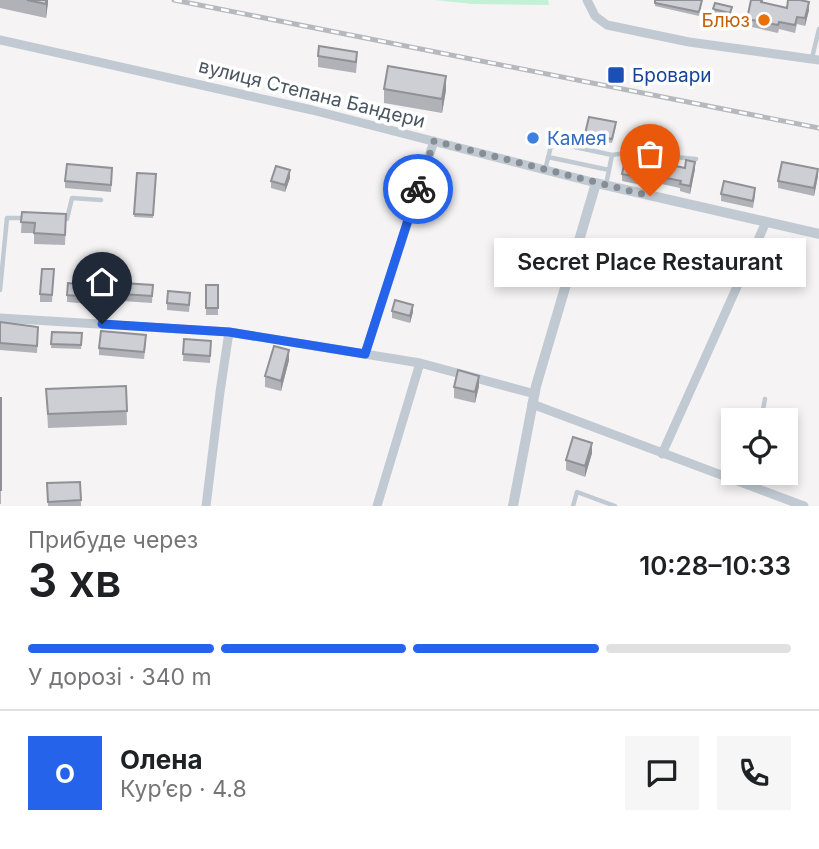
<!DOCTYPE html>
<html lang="uk">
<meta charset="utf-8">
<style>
body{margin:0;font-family:Inter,sans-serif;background:#f6f6f6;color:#202124;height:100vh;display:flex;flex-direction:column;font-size:26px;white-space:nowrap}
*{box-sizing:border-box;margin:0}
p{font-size:23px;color:#757577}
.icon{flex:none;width:38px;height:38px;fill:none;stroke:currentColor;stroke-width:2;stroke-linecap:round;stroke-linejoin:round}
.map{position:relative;height:506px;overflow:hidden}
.panel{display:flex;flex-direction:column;background:#fff;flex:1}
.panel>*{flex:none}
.buttons{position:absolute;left:721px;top:408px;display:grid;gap:14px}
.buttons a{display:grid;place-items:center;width:77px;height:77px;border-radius:0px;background:#fff;box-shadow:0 4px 10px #0003;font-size:35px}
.pin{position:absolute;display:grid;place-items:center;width:60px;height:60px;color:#fff;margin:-72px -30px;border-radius:50% 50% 50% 0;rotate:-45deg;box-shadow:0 0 7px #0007}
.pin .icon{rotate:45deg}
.courier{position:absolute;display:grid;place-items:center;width:70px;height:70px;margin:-35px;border:5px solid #2563eb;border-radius:50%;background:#fff;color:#222;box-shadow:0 2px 9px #0007}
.bubble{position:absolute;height:49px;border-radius:0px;background:#fff;box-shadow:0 4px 10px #0003;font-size:23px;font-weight:600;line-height:49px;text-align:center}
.head em{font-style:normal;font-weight:600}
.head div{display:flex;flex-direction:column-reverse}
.head{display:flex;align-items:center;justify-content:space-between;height:119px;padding:0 28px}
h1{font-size:46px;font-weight:600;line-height:52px}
.bar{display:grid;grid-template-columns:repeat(4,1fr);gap:10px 7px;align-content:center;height:84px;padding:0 28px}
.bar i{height:9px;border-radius:5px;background:#e0e0e0}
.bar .selected{background:#2563eb}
.bar p{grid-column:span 4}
.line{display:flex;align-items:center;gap:18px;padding:0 28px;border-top:2px solid #e0e0e0}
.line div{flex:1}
.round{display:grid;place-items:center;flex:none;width:74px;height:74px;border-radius:0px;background:#f6f6f6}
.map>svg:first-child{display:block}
.green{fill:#c3f1d5}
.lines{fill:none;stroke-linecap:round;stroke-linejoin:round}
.service{stroke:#c1cad2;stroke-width:4.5}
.minor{stroke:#c1cad2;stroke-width:9}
.tertiary{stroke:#c1cad2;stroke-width:10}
.rail-casing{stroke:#b5b8bd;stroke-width:5}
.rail{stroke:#fff;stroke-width:2.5;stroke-dasharray:8;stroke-linecap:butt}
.wall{fill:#b0b2b7}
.shaded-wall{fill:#909195}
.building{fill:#cdcfd5;stroke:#909195;stroke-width:2}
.done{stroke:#868d94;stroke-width:7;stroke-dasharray:0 12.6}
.route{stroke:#2563eb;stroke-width:9}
.food-dot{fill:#e8710a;stroke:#fff;stroke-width:2.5}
.transit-dot{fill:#1a4fb4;stroke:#fff;stroke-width:2.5}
.shop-dot{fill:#3f7fe0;stroke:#fff;stroke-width:2.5}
.labels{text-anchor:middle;stroke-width:7;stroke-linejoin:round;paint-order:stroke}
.food-label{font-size:19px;fill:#c56008;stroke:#fff;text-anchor:end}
.transit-label{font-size:19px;fill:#164399;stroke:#fff;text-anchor:start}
.street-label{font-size:19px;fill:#4a5661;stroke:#fff}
.shop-label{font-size:19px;fill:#366cbe;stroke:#fff;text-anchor:start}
</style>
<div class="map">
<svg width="819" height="506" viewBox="0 0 819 506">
<rect width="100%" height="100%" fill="#f5f3f3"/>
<!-- green -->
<path class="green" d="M435,0H548L549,5L473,4Z"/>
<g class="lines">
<!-- service -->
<path class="service" d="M812,58L819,29
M641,154L696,159
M612,155L632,152
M548,157L609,170
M545,170L552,142L612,155L606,185
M62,219H67L72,198L101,200
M0,290L7,218H25
M761,420L765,399
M747,484L749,472
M573,506L577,492L615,506"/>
<!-- minor -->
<path class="minor" d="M587,0L595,16L607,25L689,42L819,60
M0,40L312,110L596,183
M0,318L229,332L420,363L535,394
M365,354L434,141
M532,404L804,506
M662,454L766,222
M206,506L220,392L229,332
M377,506L420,363"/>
<!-- tertiary -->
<path class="tertiary" d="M513,506L536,386L596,183L819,234"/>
<defs>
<path id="rail" d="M174,0L819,128"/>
</defs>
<!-- rail casing -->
<use href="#rail" class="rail-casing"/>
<!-- rail -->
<use href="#rail" class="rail"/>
</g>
<!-- wall -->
<path class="wall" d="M0,0H48L46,18L0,8Z
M655,0H702L699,16L655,6Z
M751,0H763V3L787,8L801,0L809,10L805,26L797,24L795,33L779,29L778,33L747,26V19Z
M713,9L732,14L730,20L713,16Z
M318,56L357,62L356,73L318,67Z
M384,89L446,90L442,113L384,103Z
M616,126L612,143L585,138V134Z
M643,159L685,168L695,169L690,194L680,191V188L648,181L647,186L622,181V174Z
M137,173L156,174L153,218L134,217Z
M112,175L111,192L65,188V181Z
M818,176L814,196L778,188V181Z
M290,178L285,192L271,188V181Z
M721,194L755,195L753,208L721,201Z
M22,212L66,214L65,245L34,244V233H21Z
M54,269L52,302H40V294Z
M108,282L153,285L152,303L107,300Z
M206,285H218V315H206Z
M92,293L91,304L67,302V295Z
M190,301L189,312L167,310V303Z
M392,311L413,312L410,323L392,318Z
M0,322L38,334L37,353L0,350Z
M52,332L82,333L81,349L51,348Z
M184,339L211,341L210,363L183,361Z
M146,342L144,359L99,355V348Z
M289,360L281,391L265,387V376Z
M126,386L127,425L48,428L46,389Z
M479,386L475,403L454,398V387Z
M0,398H1V504H0Z
M592,453L585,477L566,470V460Z
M47,483L81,500V506H48Z"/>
<!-- shaded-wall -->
<path class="shaded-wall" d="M46,0H48V3L46,18Z
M809,2V10L805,26V18Z
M446,76V90L442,113V99Z
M695,162V169L690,194V186Z
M818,169V176L814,196V188Z
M290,170V178L285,192V185Z
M413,305V312L410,323V316Z
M289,350V360L281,391V381Z
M479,376V386L475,403V392Z
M592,443V453L585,477V466Z"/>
<!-- building -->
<path class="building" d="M27,0H46V4Z
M655,0H702L699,12L655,3Z
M751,0H762L761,2L787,8L788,0H800L809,2L805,18L797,17L795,25L779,22L778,25L747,19Z
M715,3L732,7L730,13L713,9Z
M319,46L357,52L356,62L318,56Z
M388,66L446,76L442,99L384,89Z
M589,117L616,122L612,139L585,134Z
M627,150L643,153L642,159L685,168L686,160L695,162L690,186L680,184L681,181L648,174L647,179L622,174Z
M782,162L818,169L814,188L778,181Z
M67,164L112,168L111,185L65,181Z
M276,166L290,170L285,185L271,181Z
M137,173L156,174L153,215L134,214Z
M724,181L755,188L753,201L721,194Z
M22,212L66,214L65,235L34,233L35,223L21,222Z
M42,269H54L52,295L40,294Z
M108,282L153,285L152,296L107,293Z
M68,283L92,286L91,297L67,295Z
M206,285H218V308H206Z
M168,291L190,293L189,305L167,303Z
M395,300L413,305L410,316L392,311Z
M0,322L38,327L37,346L0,343Z
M101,331L146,335L144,352L99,348Z
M52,332L82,333L81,345L51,344Z
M184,339L211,341L210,356L183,354Z
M274,346L289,350L281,381L265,376Z
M458,370L479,376L475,392L454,387Z
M126,386L127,411L48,414L46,389Z
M0,398H1V490H0Z
M573,437L592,443L585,466L566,460Z
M80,482L81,500L48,502L47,483Z"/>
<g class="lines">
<!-- done -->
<path class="done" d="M418,189L434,141L650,196"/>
<!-- route -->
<path class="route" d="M102,324L229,332L365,354L418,189"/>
</g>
<!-- markers -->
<circle class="food-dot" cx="764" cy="20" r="7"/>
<rect class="transit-dot" x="607" y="66" width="18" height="18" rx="3.5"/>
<circle class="shop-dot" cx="533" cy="138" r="7"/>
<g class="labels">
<!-- food labels -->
<g class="food-label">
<text x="750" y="27">Блюз</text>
</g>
<!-- transit labels -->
<g class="transit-label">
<text x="632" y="82">Бровари</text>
</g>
<!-- street labels -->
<g class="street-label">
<text transform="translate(312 93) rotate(14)" y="7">вулиця Степана Бандери</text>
</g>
<!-- shop labels -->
<g class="shop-label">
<text x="547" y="145">Камея</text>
</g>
</g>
</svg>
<div class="buttons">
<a><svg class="icon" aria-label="locate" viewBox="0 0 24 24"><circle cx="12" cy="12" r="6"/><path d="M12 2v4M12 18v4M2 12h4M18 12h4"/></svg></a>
</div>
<div class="pin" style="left:650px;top:196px;background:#ea580c"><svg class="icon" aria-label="bag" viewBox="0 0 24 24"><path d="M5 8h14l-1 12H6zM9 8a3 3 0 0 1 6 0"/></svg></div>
<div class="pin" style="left:102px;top:324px;background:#1f2937"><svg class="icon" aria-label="home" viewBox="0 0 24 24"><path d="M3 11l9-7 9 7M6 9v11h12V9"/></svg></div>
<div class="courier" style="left:418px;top:189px"><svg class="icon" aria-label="bike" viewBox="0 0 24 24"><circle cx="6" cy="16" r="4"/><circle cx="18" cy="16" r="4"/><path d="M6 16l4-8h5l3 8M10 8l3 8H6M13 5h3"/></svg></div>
<div class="bubble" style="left:494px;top:238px;width:312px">Secret Place Restaurant</div>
</div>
<section class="panel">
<div class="head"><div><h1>3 хв</h1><p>Прибуде через</p></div><em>10:28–10:33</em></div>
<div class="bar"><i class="selected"></i><i class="selected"></i><i class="selected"></i><i></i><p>У дорозі · 340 m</p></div>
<div class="line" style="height:126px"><b class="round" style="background:#2563eb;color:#fff">О</b><div><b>Олена</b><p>Кур’єр · 4.8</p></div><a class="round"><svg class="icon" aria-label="chat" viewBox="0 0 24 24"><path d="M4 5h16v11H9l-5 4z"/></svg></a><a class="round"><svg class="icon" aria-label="phone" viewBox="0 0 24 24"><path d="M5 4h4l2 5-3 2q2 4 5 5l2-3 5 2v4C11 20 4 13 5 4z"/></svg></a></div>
</section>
